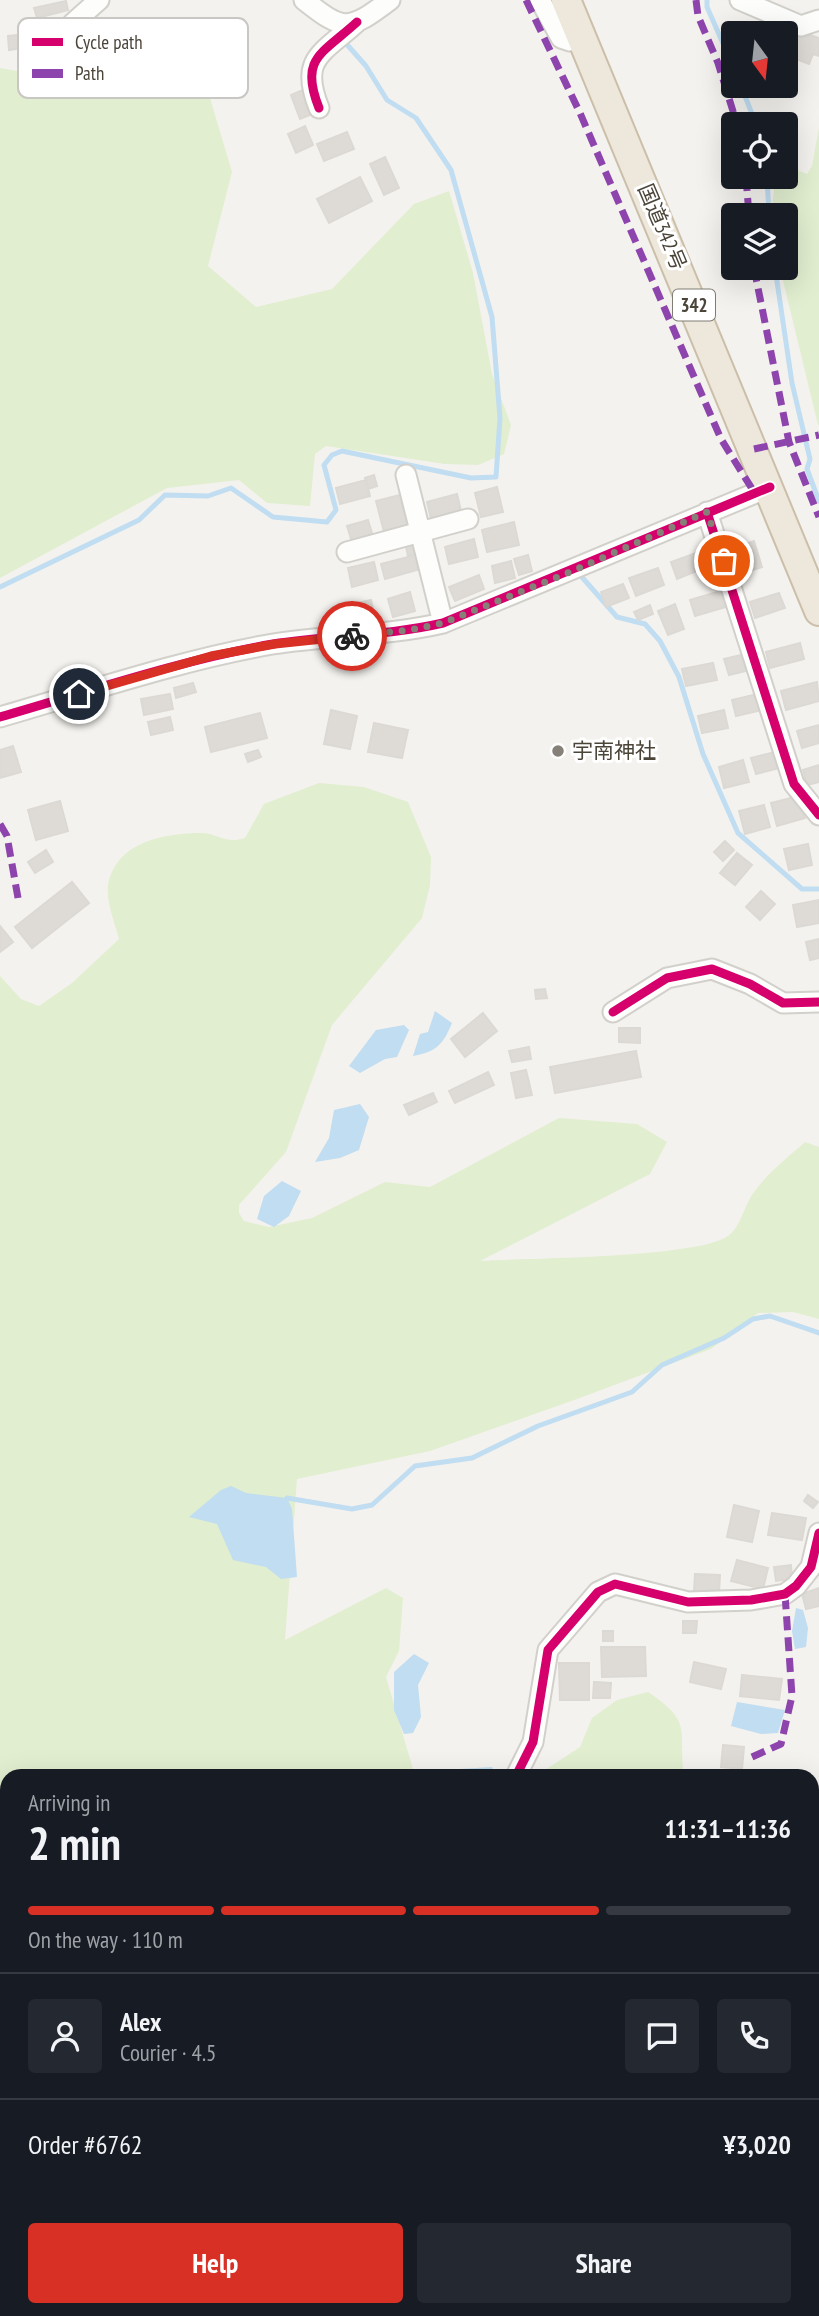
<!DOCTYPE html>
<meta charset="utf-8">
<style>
body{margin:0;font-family:"PT Sans Narrow","Noto Sans JP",sans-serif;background:#242831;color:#f1f3f6;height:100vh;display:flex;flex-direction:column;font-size:26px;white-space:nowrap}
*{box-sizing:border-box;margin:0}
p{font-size:23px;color:#9ea1a6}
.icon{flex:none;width:38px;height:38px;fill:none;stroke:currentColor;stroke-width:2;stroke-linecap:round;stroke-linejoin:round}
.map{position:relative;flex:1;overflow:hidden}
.drawer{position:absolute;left:0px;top:1769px;width:819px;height:548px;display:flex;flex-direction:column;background:#171b24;border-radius:21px 21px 0 0;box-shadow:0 7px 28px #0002}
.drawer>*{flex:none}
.needle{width:46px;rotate:165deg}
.tools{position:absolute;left:721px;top:21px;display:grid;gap:14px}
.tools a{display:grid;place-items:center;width:77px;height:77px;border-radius:7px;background:#171b24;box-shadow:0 7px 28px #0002;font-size:35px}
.pin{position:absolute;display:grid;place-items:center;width:60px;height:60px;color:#fff;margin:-30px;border:4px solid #fff;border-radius:50%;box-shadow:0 2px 7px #0007}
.courier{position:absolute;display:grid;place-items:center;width:70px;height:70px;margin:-35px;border:5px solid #d93025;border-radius:50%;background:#fff;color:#222;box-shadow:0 2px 9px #0007}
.overview em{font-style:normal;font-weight:600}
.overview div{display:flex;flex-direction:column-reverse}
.overview{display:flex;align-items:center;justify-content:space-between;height:119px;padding:0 28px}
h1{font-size:46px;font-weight:600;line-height:52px}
.bar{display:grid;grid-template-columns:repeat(4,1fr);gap:10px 7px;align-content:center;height:84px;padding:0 28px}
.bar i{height:9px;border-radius:5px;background:#363941}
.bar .active{background:#d93025}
.bar p{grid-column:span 4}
.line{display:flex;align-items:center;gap:18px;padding:0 28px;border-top:2px solid #363941}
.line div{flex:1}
.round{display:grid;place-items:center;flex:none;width:74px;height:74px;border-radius:7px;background:#242831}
.action{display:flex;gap:14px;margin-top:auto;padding:14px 28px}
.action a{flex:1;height:80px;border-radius:7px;background:#d93025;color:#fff;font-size:28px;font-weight:600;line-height:80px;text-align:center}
.action a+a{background:#242831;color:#f1f3f6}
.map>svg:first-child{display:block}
.green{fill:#e1eecf}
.water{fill:#c0ddf1}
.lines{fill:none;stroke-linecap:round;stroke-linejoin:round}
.stream{stroke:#c0ddf1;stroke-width:5}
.building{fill:#dedbd6;stroke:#dcd9d4;stroke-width:2}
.minor-casing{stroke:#d2d0cb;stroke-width:23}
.highway-casing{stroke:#ccbfa9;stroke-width:32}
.minor{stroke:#fdfdfc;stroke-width:19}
.highway{stroke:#ede8db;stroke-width:28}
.quiet{stroke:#8e44ad;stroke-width:7;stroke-dasharray:14 7;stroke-linecap:butt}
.cycleway-casing{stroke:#fff;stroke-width:13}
.cycleway{stroke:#d6006c;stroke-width:9}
.done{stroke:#868178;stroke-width:7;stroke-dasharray:0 12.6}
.route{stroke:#d93025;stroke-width:9}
.poi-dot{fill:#868178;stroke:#fff;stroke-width:2.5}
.labels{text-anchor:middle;stroke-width:6;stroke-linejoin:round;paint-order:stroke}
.shield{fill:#fff;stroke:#817c74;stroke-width:2}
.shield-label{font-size:19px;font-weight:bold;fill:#4b4439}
.street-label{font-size:21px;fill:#4b4439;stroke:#fff}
.poi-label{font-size:21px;fill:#4b4439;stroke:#fff;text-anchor:start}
.key{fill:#fff;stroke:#c9c7c4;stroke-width:2}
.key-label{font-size:19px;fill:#4b4439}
</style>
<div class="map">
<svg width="819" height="2316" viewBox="0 0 819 2316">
<rect width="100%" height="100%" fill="#f4f2ee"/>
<!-- green -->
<path class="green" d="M173,35L196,51L232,172L208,266L256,307L332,289L414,204L449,191L473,273L492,374L511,425L504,454L478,465L445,464L326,446L315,454L310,506L267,503L239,480L167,488L0,578V68L17,71L30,90L104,99L151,84L152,52Z
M819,127V424L818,425L780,268H786V215H771L774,190L771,177H786V146L799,171L807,174L812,166Z
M319,783L364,787L408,802L431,857L430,885L422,918L332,1025L286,1152L239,1205V1213L244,1221L269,1227L312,1218L385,1182L430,1187L559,1118L637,1124L667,1142L650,1174L480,1261C527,1258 697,1258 728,1236C740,1228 744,1207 752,1195C766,1174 786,1159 805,1142L819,1147V1319L793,1312L758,1313L711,1349L577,1399L430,1451L297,1479L285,1640L386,1588L403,1598L399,1651L386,1677L415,1776H7V2310H666L671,2316H0V976L21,999L39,1006L72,983L119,939C115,924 106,901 108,886C115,843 161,834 198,833C218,832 224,845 245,838L264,804Z
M648,1692C694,1723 678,1729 684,1776H536L580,1747L592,1718L617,1700Z
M819,1864V2026L812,2029V1866Z"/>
<!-- water -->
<path class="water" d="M435,1011L452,1023C443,1045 436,1052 413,1056L420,1034L428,1032Z
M404,1025L409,1030L397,1057L385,1059L360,1073L349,1066L376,1030Z
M360,1104L369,1117L359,1150L340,1158L315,1162L329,1138L334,1110Z
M282,1181L301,1191L289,1216L274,1227L257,1219L264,1196Z
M231,1486L246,1493L287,1498L292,1509L297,1577L281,1579L266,1567L233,1560L217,1524L189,1517L221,1490Z
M796,1608L803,1610L808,1628L806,1647L795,1649L792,1631Z
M414,1654L429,1663L418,1685L421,1717L413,1733L404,1734L394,1710V1672Z
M737,1702L785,1710L778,1733L761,1734L731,1726Z
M492,1767L496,1776H445L443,1770Z
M671,2310H734L732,2316H678Z"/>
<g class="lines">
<!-- stream -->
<path class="stream" d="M707,0V7L733,66
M741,86L756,124
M767,177L769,215
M775,268L792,383L810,459L807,469L819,501
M581,576L617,617L645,624L660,641L679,677L703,754L738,833L802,889H819
M0,587L139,520L165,495L208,496L231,488L273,517L327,522L336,510L324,465L332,455L342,451L471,478L496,477L500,418L492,317L451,170L416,118L387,100L366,66L343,40
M287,1498L352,1509L372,1505L415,1466L472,1458L538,1426L632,1392L662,1365L724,1338L753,1319L770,1316L819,1333"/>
</g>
<!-- building -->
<path class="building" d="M66,1L68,10L37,18L34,8Z
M800,21L807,34L819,38V56L813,54L809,64L793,58L796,50L790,48Z
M28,34L29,47L9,50L8,36Z
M305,89L315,113L300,119L291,95Z
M305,126L313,145L296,153L288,134Z
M347,132L354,149L324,161L317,144Z
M385,157L399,188L384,195L370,164Z
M360,177L372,201L329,223L317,199Z
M374,475L377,486L368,489L365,478Z
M366,480L370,496L340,504L336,488Z
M497,487L503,512L481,517L475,493Z
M457,494L461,511L431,519L427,502Z
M400,495L408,525L384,532L376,501Z
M368,520L373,536L352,542L347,526Z
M514,522L519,545L487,552L482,530Z
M416,539L420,554L408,556L405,542Z
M474,539L478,557L449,564L445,547Z
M754,541L762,567L743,573L734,548Z
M696,553L702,569L677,579L671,562Z
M416,555L420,569L385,579L381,564Z
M528,555L532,571L519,575L514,559Z
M511,561L515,578L495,583L492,566Z
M374,562L378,580L352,587L348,568Z
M658,568L664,585L636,596L629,578Z
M479,575L484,589L455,601L449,587Z
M623,584L629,598L606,607L601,592Z
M724,590L729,606L695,616L690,600Z
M410,592L415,611L393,617L388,599Z
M779,593L785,608L755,618L750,602Z
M371,600L375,617L348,624L344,606Z
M675,604L684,629L668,635L658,611Z
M650,605L653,614L638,620L634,612Z
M800,643L804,659L770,668L766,652Z
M754,652L758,668L729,675L724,659Z
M713,663L717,680L686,686L682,669Z
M817,682L819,701L786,710L781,691Z
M193,683L196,692L176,698L174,688Z
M762,693L766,709L736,716L732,700Z
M170,694L173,709L144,715L141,699Z
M331,710L357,716L350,749L324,744Z
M724,710L728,728L702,733L698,716Z
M260,713L267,738L211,752L205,727Z
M170,717L173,730L151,735L148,722Z
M374,723L408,730L402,758L368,752Z
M819,725V743L802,748L797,731Z
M13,746L21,772L0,778V750Z
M258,750L261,757L248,762L245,754Z
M779,751L783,767L756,774L751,758Z
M743,760L749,782L724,788L719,767Z
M819,765V782L807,785L803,770Z
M799,796L805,818L777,826L771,803Z
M60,801L68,831L36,840L28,810Z
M764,805L770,827L745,834L739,811Z
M725,841L734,850L723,861L714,852Z
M808,844L812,865L789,870L784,849Z
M46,850L53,862L35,873L28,862Z
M737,853L752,865L735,885L720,873Z
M72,882L89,903L32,948L15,927Z
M761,891L775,904L760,920L746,907Z
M819,900V923L797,927L793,905Z
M0,926L13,942L0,952Z
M819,939V958L810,960L806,942Z
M545,989L547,998L536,999L535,990Z
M483,1013L497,1031L465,1057L451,1039Z
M619,1028H640V1043L619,1042Z
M529,1047L531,1059L512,1062L509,1051Z
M636,1051L641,1077L555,1093L550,1067Z
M526,1070L532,1095L516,1098L511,1073Z
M488,1072L494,1085L455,1103L449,1091Z
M433,1093L437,1102L409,1115L404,1105Z
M808,1495L818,1502L813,1508L804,1501Z
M734,1505L759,1511L752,1542L727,1537Z
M772,1513L806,1518L802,1540L768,1535Z
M737,1560L768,1568L763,1589L731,1581Z
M791,1565L792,1579L776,1581L774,1567Z
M695,1574L720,1575L719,1593L694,1592Z
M819,1588V1606L806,1609L802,1594Z
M683,1621H697L696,1633H683Z
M603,1631H613V1641H603Z
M601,1647H645L646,1676L602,1677Z
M694,1662L726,1669L721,1689L690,1682Z
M559,1663H589V1700H560Z
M742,1675L782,1679L779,1700L740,1696Z
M594,1682L611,1683L610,1698H593Z
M723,1745L744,1747L742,1769L721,1767Z"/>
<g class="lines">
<defs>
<path id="minor" d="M304,0C344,32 349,31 390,0
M540,0L561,38L570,41L583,36L581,27
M740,0L801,26L819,20
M73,39V23L99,0
M319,108C299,58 322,54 357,22
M406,475L443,623
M707,512L794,784L819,815
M347,552L468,519
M0,717C90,691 181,660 273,644C330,635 387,636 443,623L770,487
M613,1012L667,978L712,969L750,984L783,1003L819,1002
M516,1776L533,1742L548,1650L598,1592L615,1584L688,1602L751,1600L785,1594L796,1586L811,1567L819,1533"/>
<path id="highway" d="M566,0L819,611"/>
</defs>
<!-- minor casing -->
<use href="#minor" class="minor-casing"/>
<!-- highway casing -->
<use href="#highway" class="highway-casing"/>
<!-- minor -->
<use href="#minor" class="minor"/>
<!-- highway -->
<use href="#highway" class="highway"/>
<!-- quiet -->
<path class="quiet" d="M526,0L580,113L721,439L754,492
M696,0L698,16L718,63L737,124
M746,177L749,215
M754,268L789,442L819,517
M754,449L819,435
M0,824L7,836L18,898
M752,1757L781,1744L792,1696L785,1594
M0,1917H7
M812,2049L819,2048
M812,2074L819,2107
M0,2286L7,2285"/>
<defs>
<path id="cycleway" d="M319,108C299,58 322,54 357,22
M707,512L794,784L819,815
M0,717C90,691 181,660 273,644C330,635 387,636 443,623L770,487
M613,1012L667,978L712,969L750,984L783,1003L819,1002
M516,1776L533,1742L548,1650L598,1592L615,1584L688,1602L751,1600L785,1594L796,1586L811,1567L819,1533"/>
</defs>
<!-- cycleway casing -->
<use href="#cycleway" class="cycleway-casing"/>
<!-- cycleway -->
<use href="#cycleway" class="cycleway"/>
</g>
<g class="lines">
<!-- done -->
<path class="done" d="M352,636L410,630L443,623L570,572L707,512L724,561"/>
<!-- route -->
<path class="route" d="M79,694L211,656L275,644L352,636"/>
</g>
<!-- markers -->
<circle class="poi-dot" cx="558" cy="751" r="7"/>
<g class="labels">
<!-- shield labels -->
<rect class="shield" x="673" y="289.5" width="42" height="31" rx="5"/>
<g class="shield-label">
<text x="694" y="312">342</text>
</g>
<!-- street labels -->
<g class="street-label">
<text transform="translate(662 227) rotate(67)" y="7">国道342号</text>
</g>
<!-- poi labels -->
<g class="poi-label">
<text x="572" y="758">宇南神社</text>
</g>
</g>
<!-- legend -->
<rect x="18" y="18" width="230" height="80" rx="10" class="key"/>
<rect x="32" y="38" width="31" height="8" fill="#d6006c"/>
<rect x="32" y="69" width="31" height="9" fill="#8e44ad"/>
<g class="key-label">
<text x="75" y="49">Cycle path</text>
<text x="75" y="80">Path</text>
</g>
</svg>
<div class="tools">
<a><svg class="needle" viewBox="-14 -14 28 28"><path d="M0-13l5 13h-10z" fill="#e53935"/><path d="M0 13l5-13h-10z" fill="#9ea1a6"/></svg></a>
<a><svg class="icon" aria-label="locate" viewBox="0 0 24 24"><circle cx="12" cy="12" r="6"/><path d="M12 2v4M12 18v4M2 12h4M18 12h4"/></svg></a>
<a><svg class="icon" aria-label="layers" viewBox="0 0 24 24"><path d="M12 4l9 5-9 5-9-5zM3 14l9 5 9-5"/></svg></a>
</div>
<div class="pin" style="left:724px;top:561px;background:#ea580c"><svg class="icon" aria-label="bag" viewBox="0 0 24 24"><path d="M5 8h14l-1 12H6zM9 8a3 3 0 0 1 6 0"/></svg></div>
<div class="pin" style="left:79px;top:694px;background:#1f2937"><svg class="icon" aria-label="home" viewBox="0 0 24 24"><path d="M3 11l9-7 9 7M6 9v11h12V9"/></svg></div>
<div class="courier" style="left:352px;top:636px"><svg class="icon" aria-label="bike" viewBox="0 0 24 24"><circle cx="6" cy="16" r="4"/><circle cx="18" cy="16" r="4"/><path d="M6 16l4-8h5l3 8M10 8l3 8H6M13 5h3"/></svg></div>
<section class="drawer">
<div class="overview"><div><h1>2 min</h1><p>Arriving in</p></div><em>11:31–11:36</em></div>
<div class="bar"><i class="active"></i><i class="active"></i><i class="active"></i><i></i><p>On the way · 110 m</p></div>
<div class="line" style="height:126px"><a class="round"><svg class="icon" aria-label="person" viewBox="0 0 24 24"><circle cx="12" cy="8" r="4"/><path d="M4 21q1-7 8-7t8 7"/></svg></a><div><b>Alex</b><p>Courier · 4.5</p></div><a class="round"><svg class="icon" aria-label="chat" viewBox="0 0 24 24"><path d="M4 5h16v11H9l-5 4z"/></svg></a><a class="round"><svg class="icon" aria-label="phone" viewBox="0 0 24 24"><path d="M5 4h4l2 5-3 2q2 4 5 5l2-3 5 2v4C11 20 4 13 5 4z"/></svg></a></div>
<div class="line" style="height:91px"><div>Order #6762</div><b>¥3,020</b></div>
<div class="action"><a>Help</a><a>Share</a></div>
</section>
</div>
